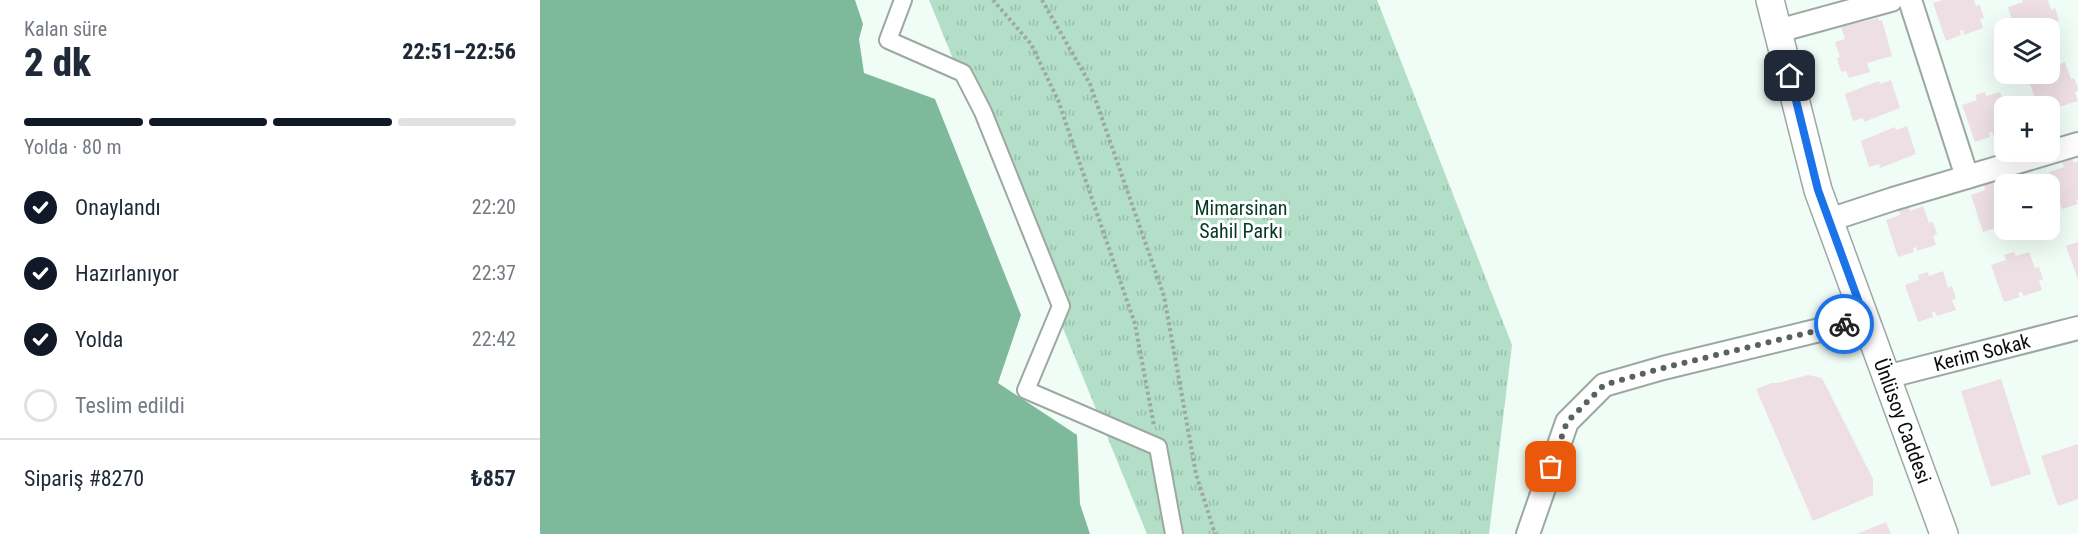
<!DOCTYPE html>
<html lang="tr">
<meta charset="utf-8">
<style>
body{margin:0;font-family:"Roboto Condensed",sans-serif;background:#f6f6f7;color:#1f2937;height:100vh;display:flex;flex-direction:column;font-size:22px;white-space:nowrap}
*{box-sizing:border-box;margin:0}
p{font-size:20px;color:#747a83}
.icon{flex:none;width:33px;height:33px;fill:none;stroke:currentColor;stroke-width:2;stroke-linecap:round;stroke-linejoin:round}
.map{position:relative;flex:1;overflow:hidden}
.sheet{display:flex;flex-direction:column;background:#fff;width:540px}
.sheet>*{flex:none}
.fabs{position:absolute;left:1454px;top:18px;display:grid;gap:12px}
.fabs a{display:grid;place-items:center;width:66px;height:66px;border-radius:12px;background:#fff;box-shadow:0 6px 24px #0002;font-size:30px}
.pin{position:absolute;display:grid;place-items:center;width:51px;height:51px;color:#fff;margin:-26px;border-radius:12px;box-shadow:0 3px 9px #0006}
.courier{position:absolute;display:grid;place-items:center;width:60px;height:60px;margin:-30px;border:4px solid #1a73e8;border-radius:50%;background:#fff;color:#222;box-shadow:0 2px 8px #0007}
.headline em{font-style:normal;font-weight:800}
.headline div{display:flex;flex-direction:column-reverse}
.headline{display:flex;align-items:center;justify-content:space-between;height:102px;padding:0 24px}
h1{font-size:39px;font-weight:800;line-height:45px}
.bar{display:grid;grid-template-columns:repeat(4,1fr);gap:9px 6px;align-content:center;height:72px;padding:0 24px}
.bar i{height:8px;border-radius:4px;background:#e0e1e3}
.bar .current{background:#111827}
.bar p{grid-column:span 4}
.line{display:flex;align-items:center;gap:15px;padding:0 24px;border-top:2px solid #e0e1e3}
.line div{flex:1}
ol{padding:0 24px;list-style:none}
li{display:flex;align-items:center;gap:18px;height:66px}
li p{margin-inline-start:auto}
li .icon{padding:6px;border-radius:50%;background:#111827;color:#fff;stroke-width:4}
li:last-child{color:#747a83}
li i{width:33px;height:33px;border:3px solid #e0e1e3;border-radius:50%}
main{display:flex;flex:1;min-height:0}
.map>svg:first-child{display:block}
.grass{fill:url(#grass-tufts)}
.water{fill:#7fb99c}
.building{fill:#eddfe4}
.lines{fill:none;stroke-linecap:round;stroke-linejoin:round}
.pedestrian-casing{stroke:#9ca8a1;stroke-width:20}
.minor-casing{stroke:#9ca8a1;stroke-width:26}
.tertiary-casing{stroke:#9ca8a1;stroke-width:30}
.path{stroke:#9ea8a2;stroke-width:4;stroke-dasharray:3 3;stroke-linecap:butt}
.pedestrian{stroke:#fff;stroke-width:16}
.minor{stroke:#fff;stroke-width:22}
.tertiary{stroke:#fff;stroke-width:27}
.done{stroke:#5a625d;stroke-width:6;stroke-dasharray:0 10.8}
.route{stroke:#1a73e8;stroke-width:8}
.labels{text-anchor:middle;stroke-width:6;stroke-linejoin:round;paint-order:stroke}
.park-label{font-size:20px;fill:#063925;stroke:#fff}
.street-label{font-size:20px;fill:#090e0b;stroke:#fff}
</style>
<main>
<section class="sheet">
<div class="headline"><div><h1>2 dk</h1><p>Kalan süre</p></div><em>22:51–22:56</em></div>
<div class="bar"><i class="current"></i><i class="current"></i><i class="current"></i><i></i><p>Yolda · 80 m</p></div>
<ol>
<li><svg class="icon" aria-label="check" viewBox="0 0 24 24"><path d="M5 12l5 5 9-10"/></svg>Onaylandı<p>22:20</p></li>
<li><svg class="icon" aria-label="check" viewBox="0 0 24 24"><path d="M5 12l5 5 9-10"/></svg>Hazırlanıyor<p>22:37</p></li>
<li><svg class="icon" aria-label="check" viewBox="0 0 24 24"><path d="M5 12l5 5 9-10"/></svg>Yolda<p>22:42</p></li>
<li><i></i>Teslim edildi</li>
</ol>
<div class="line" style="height:78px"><div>Sipariş #8270</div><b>₺857</b></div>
</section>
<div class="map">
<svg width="1538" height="534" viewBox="0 0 1538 534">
<defs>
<pattern id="grass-tufts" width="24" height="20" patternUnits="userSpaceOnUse" patternTransform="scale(1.5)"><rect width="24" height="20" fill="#b3dfc8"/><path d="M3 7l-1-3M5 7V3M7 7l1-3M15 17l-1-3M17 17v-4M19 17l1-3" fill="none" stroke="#99beaa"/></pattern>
</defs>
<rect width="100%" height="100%" fill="#f0fdf6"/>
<!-- grass -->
<path class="grass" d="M389,0H837L972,345L949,534H607Z"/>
<!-- water -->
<path class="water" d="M0,0H315L323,24L319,39L324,73L395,99L481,315L458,383L537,435L540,504L550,534H0Z"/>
<!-- building -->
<path class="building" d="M1403,0H1434L1436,6L1440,5L1444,18L1440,19L1443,28L1424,35L1423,30L1420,31L1421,35L1406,41L1393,3Z
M1482,0H1508L1511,10L1515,8L1519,21L1516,22L1518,32L1509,35V28H1475L1468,7L1483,2Z
M1338,18L1339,21L1342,20L1352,56L1327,63L1330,72L1309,78L1306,71L1301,72L1297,58L1300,57L1295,42L1305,39L1301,27Z
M1509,60L1512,67L1525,62L1531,79L1534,78L1538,88V91L1535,92L1538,101L1519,107L1517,103L1514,104L1516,108L1509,110V106H1498L1487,76L1495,74H1509Z
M1351,80L1360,108L1324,122L1323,118L1313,121L1305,94L1339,81L1340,84Z
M1445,92L1446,96L1460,92L1465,106L1464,133L1454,137L1452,132L1449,133L1450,137L1435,142L1422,105L1437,100L1435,95Z
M1367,126L1376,154L1340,168L1339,164L1329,167L1321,141L1355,127L1356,130Z
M1532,159L1534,163L1538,161V199L1536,200L1538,204L1522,209L1509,172L1524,167L1522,162Z
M1468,181L1470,184H1464V229L1461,222L1458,223L1459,227L1443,232L1431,195L1445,190L1444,185L1454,182L1455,186Z
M1383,206L1389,223L1393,222L1397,234L1393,236L1396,245L1377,251L1376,247L1373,248L1374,252L1358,257L1346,220L1360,215L1359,210L1369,207L1370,211Z
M1538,242V280L1526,246Z
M1474,252L1476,256L1489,252L1495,268L1499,267L1503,279L1499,281L1502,290L1483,296L1482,292L1478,293L1480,297L1464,302L1451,265L1466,260L1464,255Z
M1403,271L1408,288L1412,286L1416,299L1412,300L1416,310L1397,316L1395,312H1392L1393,317L1378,322L1365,285L1379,280L1378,275L1388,272L1389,276Z
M1268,375L1282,378L1333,479V495L1273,521L1216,389L1231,383H1238Z
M1461,379L1491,474L1451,487L1421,391Z
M1538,444V499L1518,506L1501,456Z
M1346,522L1351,534H1317Z"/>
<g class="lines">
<defs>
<path id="pedestrian" d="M363,0L348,40L423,73L443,112L521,306L486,390L618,447L634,534"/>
<g id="minor">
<path d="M1370,0L1427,177"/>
<path d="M1238,31L1351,0"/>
<path d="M1289,220L1353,199L1538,144"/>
<path id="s1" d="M1346,377L1538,328"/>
<path d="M988,534L1027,422L1064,385L1123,368L1325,319"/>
</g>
<g id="tertiary">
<path id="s2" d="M1230,0L1278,190L1404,534"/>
</g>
</defs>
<!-- pedestrian casing -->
<use href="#pedestrian" class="pedestrian-casing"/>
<!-- minor casing -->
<use href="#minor" class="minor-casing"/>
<!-- tertiary casing -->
<use href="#tertiary" class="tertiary-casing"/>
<!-- path -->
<path class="path" d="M453,0L491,44L518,100L595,324L614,426
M502,0L550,84L624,296L656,474L675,534"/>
<!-- pedestrian -->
<use href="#pedestrian" class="pedestrian"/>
<!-- minor -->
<use href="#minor" class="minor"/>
<!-- tertiary -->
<use href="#tertiary" class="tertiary"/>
</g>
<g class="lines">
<!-- done -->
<path class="done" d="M1011,467L1027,422L1064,385L1123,368L1304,324"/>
<!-- route -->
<path class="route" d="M1250,76L1278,190L1325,319L1304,324"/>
</g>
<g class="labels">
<!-- park labels -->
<g class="park-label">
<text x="701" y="215">Mimarsinan<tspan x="701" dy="23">Sahil Parkı</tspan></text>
</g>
<!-- street labels -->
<g class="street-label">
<text dy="7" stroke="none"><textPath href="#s1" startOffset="99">Kerim Sokak</textPath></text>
<text dy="7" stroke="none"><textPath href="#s2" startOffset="442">Ünlüsoy Caddesi</textPath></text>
</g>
</g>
</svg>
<div class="fabs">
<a><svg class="icon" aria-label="layers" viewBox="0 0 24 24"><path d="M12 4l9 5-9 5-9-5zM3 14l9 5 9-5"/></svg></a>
<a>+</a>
<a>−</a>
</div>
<div class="pin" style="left:1011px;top:467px;background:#ea580c"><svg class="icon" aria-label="bag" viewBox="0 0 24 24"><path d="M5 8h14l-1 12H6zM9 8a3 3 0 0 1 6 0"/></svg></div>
<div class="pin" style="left:1250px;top:76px;background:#1f2937"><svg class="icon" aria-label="home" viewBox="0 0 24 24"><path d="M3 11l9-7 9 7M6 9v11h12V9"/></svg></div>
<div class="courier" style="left:1304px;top:324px"><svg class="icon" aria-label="bike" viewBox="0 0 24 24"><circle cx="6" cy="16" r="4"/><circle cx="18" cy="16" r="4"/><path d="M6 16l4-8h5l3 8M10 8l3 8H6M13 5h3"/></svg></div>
</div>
</main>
